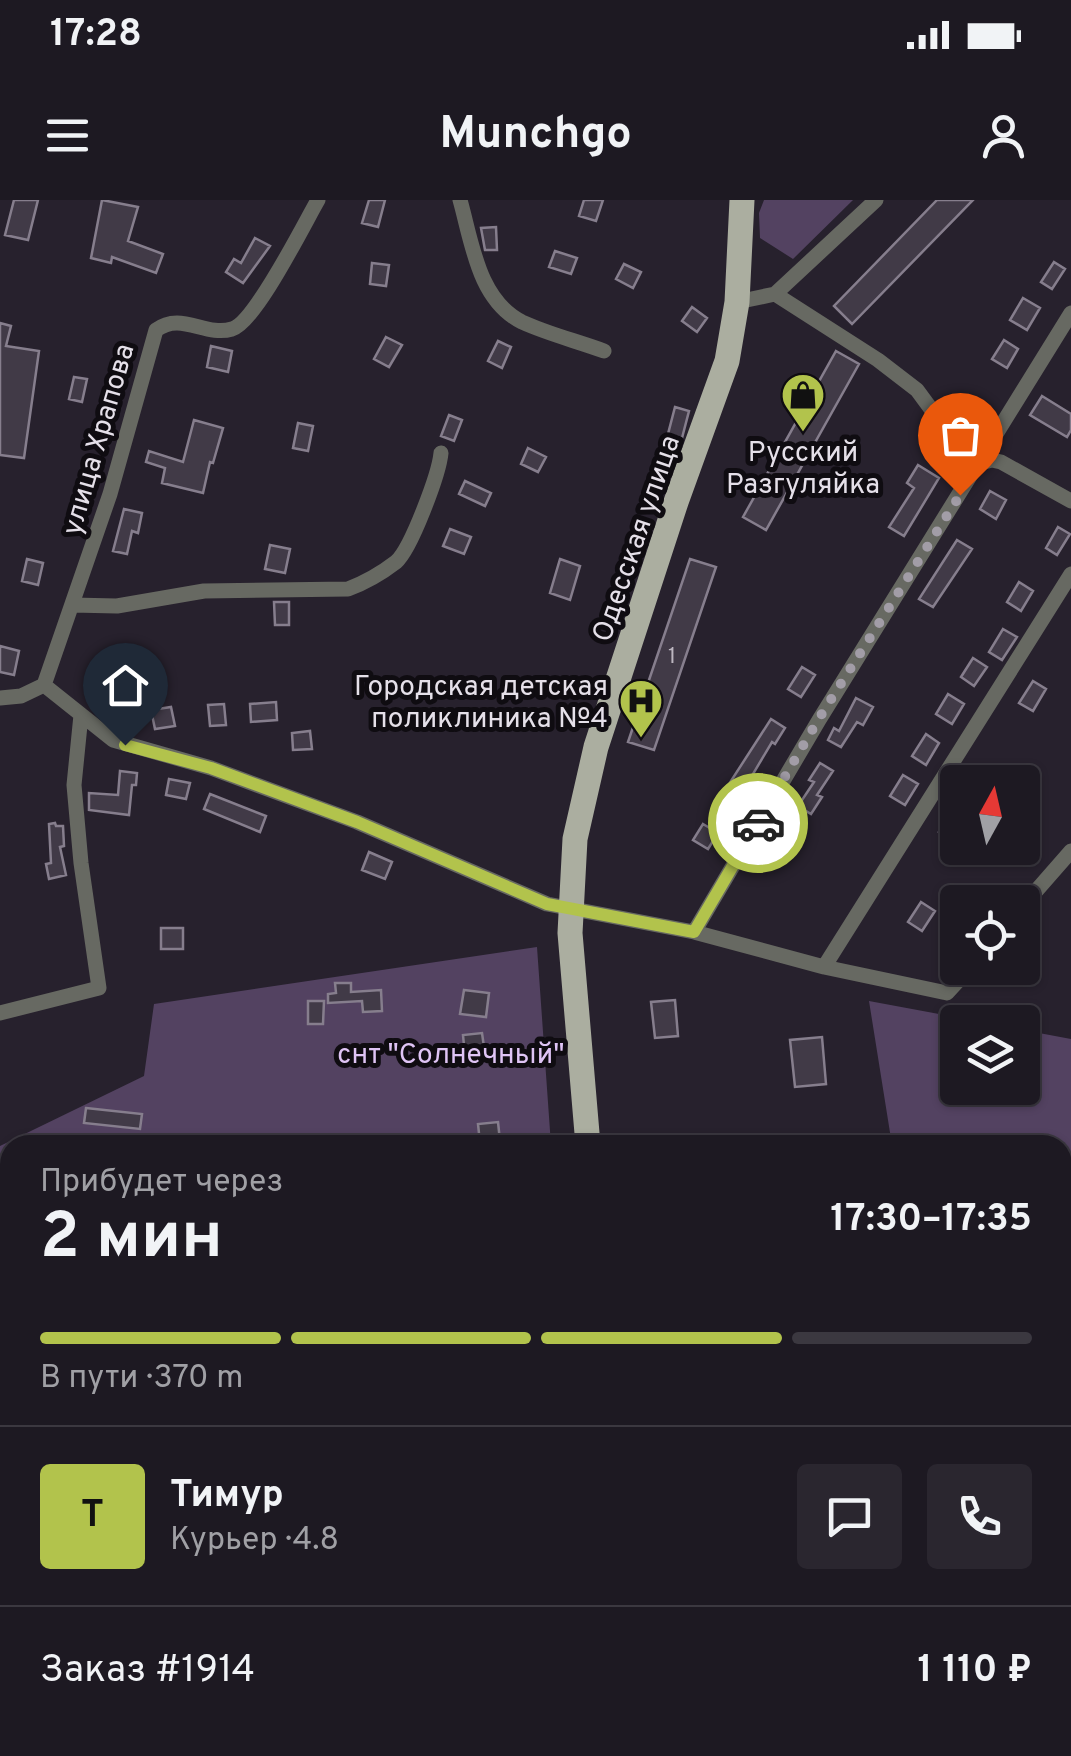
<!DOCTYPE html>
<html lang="ru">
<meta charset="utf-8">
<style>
body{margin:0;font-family:Overpass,sans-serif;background:#2a262f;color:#f1f3f6;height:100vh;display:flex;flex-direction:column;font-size:38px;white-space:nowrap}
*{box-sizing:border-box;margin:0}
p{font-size:32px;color:#a0a0a5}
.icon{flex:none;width:55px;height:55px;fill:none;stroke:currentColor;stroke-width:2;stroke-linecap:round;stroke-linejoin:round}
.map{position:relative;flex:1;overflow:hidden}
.sheet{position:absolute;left:0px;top:935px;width:1072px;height:622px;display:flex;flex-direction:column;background:#1d1922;border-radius:30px 30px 0 0;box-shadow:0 2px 8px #0004,0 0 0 2px #3b3840}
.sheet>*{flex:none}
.needle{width:65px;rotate:8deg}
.buttons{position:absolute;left:940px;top:565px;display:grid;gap:20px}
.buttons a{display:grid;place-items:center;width:100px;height:100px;border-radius:10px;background:#1d1922;box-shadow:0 2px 8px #0004,0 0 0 2px #3b3840;font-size:50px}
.pin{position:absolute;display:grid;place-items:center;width:85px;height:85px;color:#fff;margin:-102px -42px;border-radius:50% 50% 50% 0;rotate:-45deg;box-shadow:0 0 10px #0007}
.pin .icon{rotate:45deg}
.courier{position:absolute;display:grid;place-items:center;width:100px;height:100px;margin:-50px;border:8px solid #b2c34c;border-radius:50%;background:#fff;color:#222;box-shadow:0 2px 12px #0007}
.head em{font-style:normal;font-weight:700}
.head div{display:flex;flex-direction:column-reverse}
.head{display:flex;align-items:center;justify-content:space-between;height:170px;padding:0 40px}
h1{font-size:65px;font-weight:700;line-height:75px}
.bar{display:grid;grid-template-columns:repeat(4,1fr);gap:15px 10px;align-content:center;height:120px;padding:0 40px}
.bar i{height:12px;border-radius:8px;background:#3b3840}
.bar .current{background:#b2c34c}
.bar p{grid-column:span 4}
.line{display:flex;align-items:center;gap:25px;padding:0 40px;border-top:2px solid #3b3840}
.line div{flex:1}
.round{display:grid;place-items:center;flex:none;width:105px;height:105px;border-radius:10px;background:#2a262f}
.status{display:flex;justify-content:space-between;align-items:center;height:70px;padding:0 50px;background:#1d1922;direction:ltr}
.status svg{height:28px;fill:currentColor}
header{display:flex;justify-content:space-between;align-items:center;height:130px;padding:0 40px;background:#1d1922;font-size:45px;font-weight:700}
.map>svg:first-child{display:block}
.green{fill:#534261}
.building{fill:#413a47;stroke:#867e8d;stroke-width:2.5}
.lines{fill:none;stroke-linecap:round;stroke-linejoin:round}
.minor{stroke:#676962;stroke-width:15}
.primary{stroke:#abaea0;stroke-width:25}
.done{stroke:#a29da7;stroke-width:10;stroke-dasharray:0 18}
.route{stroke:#b2c34c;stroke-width:12}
.labels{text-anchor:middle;stroke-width:10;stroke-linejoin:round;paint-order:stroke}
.number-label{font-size:22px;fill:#bcb6c0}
.street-label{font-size:28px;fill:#e5e0e9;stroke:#0f0c11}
.poi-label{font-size:28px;fill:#e5e0e9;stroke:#0f0c11}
.park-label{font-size:28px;fill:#dfc4f5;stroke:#0f0c11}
</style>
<div class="status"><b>17:28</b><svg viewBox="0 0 49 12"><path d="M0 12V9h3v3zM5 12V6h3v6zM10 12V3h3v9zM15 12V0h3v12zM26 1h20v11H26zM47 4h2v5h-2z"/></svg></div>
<header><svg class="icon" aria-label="menu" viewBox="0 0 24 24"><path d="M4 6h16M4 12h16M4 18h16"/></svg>Munchgo<svg class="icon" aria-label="person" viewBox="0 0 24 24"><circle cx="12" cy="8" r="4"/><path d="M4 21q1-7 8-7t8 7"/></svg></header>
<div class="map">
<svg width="1071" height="1556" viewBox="0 0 1071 1556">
<rect width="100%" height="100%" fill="#27212d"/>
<!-- green -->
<path class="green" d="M764,0H853L793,59L760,38L759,13Z
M537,747L551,945H10V1548H644L647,1556H0V946L144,876L154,804Z
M869,801L982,822H958V888H1022L1023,830L1071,839V1053H1063L1062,945H892Z
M691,1548H805V1556H694Z"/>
<!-- building -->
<path class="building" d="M14,0H38L28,40L5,35Z
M102,0L138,7L128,41L163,54L156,73L112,57L111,63L91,58Z
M369,0H385L378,27L362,23Z
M584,0H603L596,21L579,16Z
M937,0H973L852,124L834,106Z
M496,27L497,50H485L481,28Z
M255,38L270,46L243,83L226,72L234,59L241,63Z
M555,51L577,58L571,74L549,67Z
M1054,62L1065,69L1052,89L1041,82Z
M372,63L389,65L386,86L370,84Z
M624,64L641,72L633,88L616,79Z
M1023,98L1040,108L1027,130L1010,120Z
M692,107L707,118L697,132L682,121Z
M0,123L11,126L6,146L39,151L24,258L0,255Z
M386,137L402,145L389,167L374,159Z
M1004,140L1018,149L1007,168L992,159Z
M498,141L511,147L502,168L488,161Z
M211,146L232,151L228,172L207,167Z
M836,151L859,164L766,330L743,317Z
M74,177L87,179L82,202L69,199Z
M1042,196L1071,214V230L1067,237L1030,215Z
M675,207L689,211L682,238L668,234Z
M449,215L462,220L454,241L441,236Z
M194,220L223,228L213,263L210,262L203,293L162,283L165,268L146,262L149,251L183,262Z
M298,223L313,226L308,251L293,248Z
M528,248L546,257L538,272L521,264Z
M918,265L939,278L904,336L889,327L914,288L907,283Z
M465,281L491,293L485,306L459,294Z
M990,291L1006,300L996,319L980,309Z
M124,309L142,313L138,333L132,331L127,354L113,351Z
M1058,327L1070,334L1057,355L1046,348Z
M450,329L471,337L464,354L443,346Z
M957,340L972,349L933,407L919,399Z
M270,345L290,349L285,373L265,369Z
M27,359L43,363L38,385L22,381Z
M560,359L580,366L570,400L550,393Z
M690,359L716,367L654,550L628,542Z
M1019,382L1033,391L1021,411L1007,402Z
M274,402H289V425H275Z
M1003,429L1017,437L1002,460L989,452Z
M0,446L19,451L14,475L0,472Z
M973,458L987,467L974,486L961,477Z
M802,467L815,475L801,497L788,489Z
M1033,481L1046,489L1033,511L1019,503Z
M948,494L964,504L952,524L936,514Z
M856,498L873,507L863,525L857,522L841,547L828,540L834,528L839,531Z
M276,502L277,520L251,522L250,504Z
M224,504L226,525L210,526L208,505Z
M171,507L175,526L155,529L151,510Z
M771,519L785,528L775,544L772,542L734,606L720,598Z
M310,531L312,549L293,550L292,533Z
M926,534L939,543L926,565L912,556Z
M820,563L833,571L817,595L822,597L811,614L798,606L814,582L809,580Z
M120,571L137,573L136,585H132L129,615L89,610V593L118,595Z
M903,575L918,584L905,605L890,596Z
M169,579L190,583L186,599L166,595Z
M210,594L266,616L260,632L204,609Z
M958,603V633L952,641L939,632Z
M55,623L56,626H63L64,646L60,647L66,675L49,679L46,664L51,663L49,624Z
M703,624L718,633L708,649L693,640Z
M369,652L392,662L385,679L362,670Z
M921,702L935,711L922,731L908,722Z
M161,728H183V749H161Z
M335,783H351V792L381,790L382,811L363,812L362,801L328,803V794L336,793Z
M464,790L489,793L486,817L460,814Z
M675,800L678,836L655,838L651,802Z
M308,801H324L323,824H308Z
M482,833L485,854L465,856L463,835Z
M822,837L826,884L795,887L790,840Z
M86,908L142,914L140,929L84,923Z
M498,922L500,941L480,943L478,924Z"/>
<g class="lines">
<!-- minor -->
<path class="minor" d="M460,0C472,42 478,100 522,122C548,134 577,141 604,151
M775,94L878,160L917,190L945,228L980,263L992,260L1001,262L1071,301
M737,102L775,94L876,0
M72,405L117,406L204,391L348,389C364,383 383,372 396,362C411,349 439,274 441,253
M44,485L113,540L211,568L357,622L547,704L694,732L824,767L947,793L970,768
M0,498L21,496L44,485L110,294L156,130C181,111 205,137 232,129C255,123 304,24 318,0
M1022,707L1071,651
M694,732L819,520L1071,113
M824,767L1071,374
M0,813L99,788L81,663L74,585L81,515"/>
<!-- primary -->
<path class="primary" d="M588,945L570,733L575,639L596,547L676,302L727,161L737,102L742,0
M676,1548L678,1556"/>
</g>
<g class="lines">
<!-- done -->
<path class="done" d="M758,623L818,520L960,295"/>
<!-- route -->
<path class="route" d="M125,545L211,568L357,622L547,704L694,732L758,623"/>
</g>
<!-- icons -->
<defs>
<symbol id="shop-pin" viewBox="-11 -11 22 30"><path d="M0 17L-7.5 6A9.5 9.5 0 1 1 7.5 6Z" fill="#b2c34c" stroke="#0f0c11"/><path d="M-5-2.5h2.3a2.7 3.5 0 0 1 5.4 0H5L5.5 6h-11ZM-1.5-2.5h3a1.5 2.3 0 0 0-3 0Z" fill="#111"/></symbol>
<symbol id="hospital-pin" viewBox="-11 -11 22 30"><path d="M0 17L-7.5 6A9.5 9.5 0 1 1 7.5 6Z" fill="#b2c34c" stroke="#0f0c11"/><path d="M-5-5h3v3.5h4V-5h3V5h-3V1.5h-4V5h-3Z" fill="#111"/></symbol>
</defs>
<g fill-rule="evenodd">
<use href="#shop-pin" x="778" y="170" width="50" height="68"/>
<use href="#hospital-pin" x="616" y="476" width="50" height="68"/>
</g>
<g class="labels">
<!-- number labels -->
<g class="number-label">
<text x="672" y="463">1</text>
</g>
<!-- street labels -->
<g class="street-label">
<text transform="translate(97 239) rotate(-74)" y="10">улица Храпова</text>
<text transform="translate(635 338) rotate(-71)" y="10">Одесская улица</text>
</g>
<!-- poi labels -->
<g class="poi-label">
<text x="803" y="261">Русский<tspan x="803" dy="32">Разгуляйка</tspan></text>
<text x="608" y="495" text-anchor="end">Городская детская<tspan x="608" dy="32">поликлиника №4</tspan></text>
</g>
<!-- park labels -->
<g class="park-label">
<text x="451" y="863">снт "Солнечный"</text>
</g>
</g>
</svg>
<div class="buttons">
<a><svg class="needle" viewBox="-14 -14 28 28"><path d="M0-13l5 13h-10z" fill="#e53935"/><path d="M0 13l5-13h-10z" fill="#a0a0a5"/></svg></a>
<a><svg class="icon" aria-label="locate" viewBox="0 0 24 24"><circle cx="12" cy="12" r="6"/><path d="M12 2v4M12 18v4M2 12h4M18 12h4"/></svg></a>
<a><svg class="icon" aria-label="layers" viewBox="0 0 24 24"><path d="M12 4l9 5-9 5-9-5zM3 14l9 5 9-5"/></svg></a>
</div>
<div class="pin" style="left:960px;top:295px;background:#ea580c"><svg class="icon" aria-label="bag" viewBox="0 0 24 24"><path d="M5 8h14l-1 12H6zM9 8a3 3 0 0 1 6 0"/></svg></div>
<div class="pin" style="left:125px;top:545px;background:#1f2937"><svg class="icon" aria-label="home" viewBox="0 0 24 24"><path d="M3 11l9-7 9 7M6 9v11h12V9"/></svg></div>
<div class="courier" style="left:758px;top:623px"><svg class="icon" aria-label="car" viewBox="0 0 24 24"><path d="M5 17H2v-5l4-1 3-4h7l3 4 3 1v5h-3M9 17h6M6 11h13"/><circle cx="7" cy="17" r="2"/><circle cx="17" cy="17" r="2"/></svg></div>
<section class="sheet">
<div class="head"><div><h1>2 мин</h1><p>Прибудет через</p></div><em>17:30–17:35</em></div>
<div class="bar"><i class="current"></i><i class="current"></i><i class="current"></i><i></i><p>В пути · 370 m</p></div>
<div class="line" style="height:180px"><b class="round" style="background:#b2c34c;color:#111">Т</b><div><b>Тимур</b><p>Курьер · 4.8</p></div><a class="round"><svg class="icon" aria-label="chat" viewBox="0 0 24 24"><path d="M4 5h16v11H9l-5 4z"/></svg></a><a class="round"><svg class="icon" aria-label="phone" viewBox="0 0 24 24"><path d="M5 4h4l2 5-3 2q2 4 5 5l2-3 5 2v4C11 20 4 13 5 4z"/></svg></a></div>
<div class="line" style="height:130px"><div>Заказ #1914</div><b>1 110 ₽</b></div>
</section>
</div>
